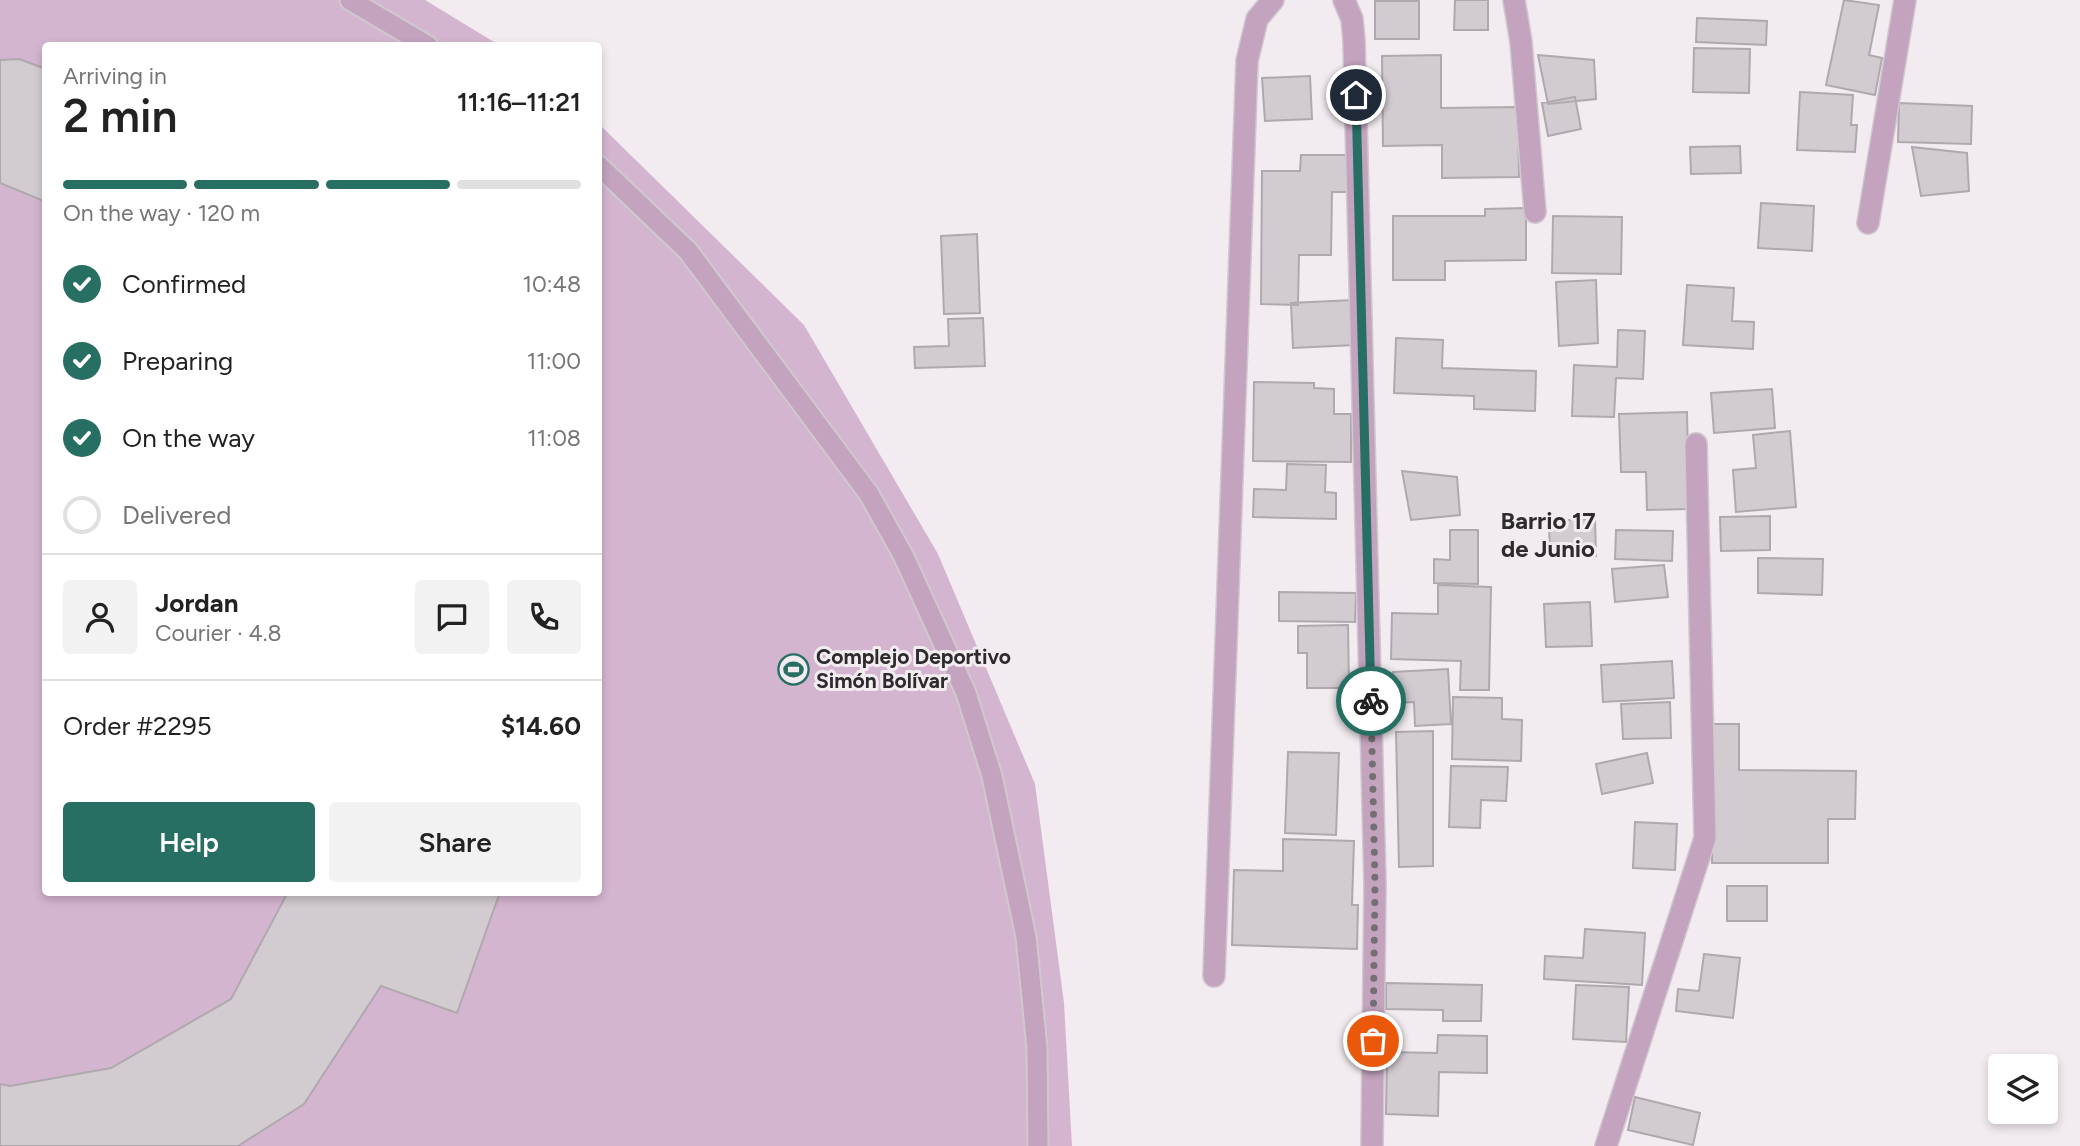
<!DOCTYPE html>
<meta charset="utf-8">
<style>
body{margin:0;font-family:Figtree,sans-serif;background:#f2f2f2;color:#222;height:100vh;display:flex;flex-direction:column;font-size:26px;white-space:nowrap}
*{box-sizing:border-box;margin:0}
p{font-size:23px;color:#767676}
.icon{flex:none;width:38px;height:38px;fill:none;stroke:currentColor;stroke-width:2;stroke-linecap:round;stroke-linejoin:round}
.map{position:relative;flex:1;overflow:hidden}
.details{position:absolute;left:42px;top:42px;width:560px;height:854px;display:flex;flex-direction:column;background:#fff;border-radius:7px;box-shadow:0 4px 10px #0003}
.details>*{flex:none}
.fabs{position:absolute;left:1988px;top:1054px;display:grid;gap:14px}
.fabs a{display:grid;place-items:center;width:70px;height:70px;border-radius:7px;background:#fff;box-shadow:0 4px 10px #0003;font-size:35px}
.pin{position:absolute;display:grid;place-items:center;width:60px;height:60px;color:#fff;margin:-30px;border:4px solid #fff;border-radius:50%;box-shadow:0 2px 7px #0007}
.courier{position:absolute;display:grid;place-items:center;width:70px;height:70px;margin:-35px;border:5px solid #276e63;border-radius:50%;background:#fff;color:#222;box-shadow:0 2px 9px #0007}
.summary em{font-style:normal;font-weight:600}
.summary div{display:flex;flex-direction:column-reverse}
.summary{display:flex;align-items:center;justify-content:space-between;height:119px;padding:0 21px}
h1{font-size:46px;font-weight:600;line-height:52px}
.bar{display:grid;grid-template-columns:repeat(4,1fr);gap:10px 7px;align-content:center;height:84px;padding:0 21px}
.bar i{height:9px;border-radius:5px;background:#e0e0e0}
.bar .active{background:#276e63}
.bar p{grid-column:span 4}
.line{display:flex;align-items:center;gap:18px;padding:0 21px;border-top:2px solid #e0e0e0}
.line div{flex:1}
.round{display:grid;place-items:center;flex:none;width:74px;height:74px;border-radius:7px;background:#f2f2f2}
ol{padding:0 21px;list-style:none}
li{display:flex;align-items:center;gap:21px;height:77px}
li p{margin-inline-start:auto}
li .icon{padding:7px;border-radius:50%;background:#276e63;color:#fff;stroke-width:4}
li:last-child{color:#767676}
li i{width:38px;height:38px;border:4px solid #e0e0e0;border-radius:50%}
.button{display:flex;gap:14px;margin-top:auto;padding:14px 21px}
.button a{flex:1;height:80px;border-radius:7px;background:#276e63;color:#fff;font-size:28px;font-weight:600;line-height:80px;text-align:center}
.button a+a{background:#f2f2f2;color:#222}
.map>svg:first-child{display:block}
.green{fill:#d4b5cf}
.building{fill:#d2ccd1;stroke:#afa9ae;stroke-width:2}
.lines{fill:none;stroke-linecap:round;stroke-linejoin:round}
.service-casing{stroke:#cfc9ce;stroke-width:23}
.minor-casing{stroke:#cfc9ce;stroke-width:24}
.service{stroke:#c3a3be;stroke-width:19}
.minor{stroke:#c3a3be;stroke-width:21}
.done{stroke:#736f72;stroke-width:7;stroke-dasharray:0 12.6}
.route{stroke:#276e63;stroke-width:9}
.labels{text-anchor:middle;stroke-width:6;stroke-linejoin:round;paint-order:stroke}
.poi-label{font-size:21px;font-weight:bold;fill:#2e2b2d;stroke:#f2ecf1;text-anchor:start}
.quarter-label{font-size:24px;font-weight:bold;fill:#2e2b2d;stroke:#f2ecf1}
</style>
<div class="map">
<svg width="2080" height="1146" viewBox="0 0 2080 1146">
<rect width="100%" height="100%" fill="#f2ecf1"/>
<!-- green -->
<path class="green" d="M0,0H425L499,45L46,46V892H598L599,124L804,325L938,554L1035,784L1064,1003L1072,1146H0Z"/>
<!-- building -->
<path class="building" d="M1455,0H1488V30H1454Z
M1844,0L1879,5L1869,55L1882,58L1875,95L1826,85Z
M1375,1H1419V39H1375Z
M1697,18L1767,21L1766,45L1696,42Z
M1694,48L1750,49L1749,93L1693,92Z
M1441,55V108L1518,107L1519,177L1442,178V145L1383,146L1382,56Z
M1538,55L1594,60L1596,99L1548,104Z
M19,59L46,69V202L0,183V60Z
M1310,76L1312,119L1265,121L1262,78Z
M1800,92L1853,95L1851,125H1857L1855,152L1797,150Z
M1575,97L1581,129L1548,136L1542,103Z
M1899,103L1972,106L1971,144L1898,142Z
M1740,146L1741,173L1691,174L1690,147Z
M1912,147L1967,153L1969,191L1921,196Z
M1301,155H1351L1350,192H1332L1331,255H1299L1298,305L1261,304L1262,171H1300Z
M1761,203L1814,206L1812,251L1758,248Z
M1526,208V260L1445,261V280H1393V216H1485V209Z
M1553,216L1622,217L1621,274L1552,273Z
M977,234L980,313L944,314L941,236Z
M1596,280L1598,343L1559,346L1556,282Z
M1687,285L1734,288L1732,321L1754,322L1753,349L1683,345Z
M1353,300L1355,345L1293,348L1291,303Z
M983,318L985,366L915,368L914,347L949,346L948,319Z
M1618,330L1645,331L1643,379L1616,378L1614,417L1572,416L1574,365L1617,367Z
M1396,338L1443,340L1442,368L1536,371L1535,411L1474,409V396L1394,393Z
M1254,382L1314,383V388L1334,389V414H1351V462L1253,461Z
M1772,389L1775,428L1714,433L1711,393Z
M1687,412L1689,509L1647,510L1646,472H1621L1619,414Z
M1790,431L1796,507L1736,512L1733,470L1756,468L1753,435Z
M1287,464L1326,465L1325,492L1336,493V519L1253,517L1254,489L1286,490Z
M1402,471L1457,477L1460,515L1411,520Z
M1770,516V550L1721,551L1720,517Z
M1595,519L1596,556L1550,558L1549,521Z
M1450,530H1478V584L1434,583V559L1450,560Z
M1616,530L1673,531L1672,561L1615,559Z
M1758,558L1823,559L1822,595L1758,593Z
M1664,565L1668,597L1615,602L1612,569Z
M1438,585L1491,587L1489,690H1460L1461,661L1391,659L1392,613L1438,614Z
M1279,592L1356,593L1355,622L1279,621Z
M1590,602L1592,646L1546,647L1544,604Z
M1348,625L1349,688H1307V653H1298V626Z
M1672,661L1674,698L1603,702L1601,665Z
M1448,669L1451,724L1415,726L1414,702L1394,703L1393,672Z
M1453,697L1502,698V719L1522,720L1521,761L1452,759Z
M1670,702L1671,738L1623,739L1621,704Z
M1712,724H1739V770L1856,771L1855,819H1828V863H1712Z
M1433,731V866L1399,867L1396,732Z
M1288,752L1339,753L1336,835L1285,833Z
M1647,753L1653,783L1602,794L1596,764Z
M1451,766L1508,767L1506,801L1481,800L1480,828L1449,827Z
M1635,822L1677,824L1675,870L1633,868Z
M1283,839L1354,841L1352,905H1358L1357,949L1232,945L1234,870L1283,871Z
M1727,886H1767V921H1727Z
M288,892H500L457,1013L381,986L304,1104L238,1146H0V1084L10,1086L111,1068L231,999Z
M1585,929L1645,933L1642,985L1544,979L1545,956L1583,958Z
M1704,954L1740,958L1733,1018L1676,1011L1678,989L1699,991Z
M1386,983L1482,985L1481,1021H1443V1010L1386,1009Z
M1576,985L1629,987L1626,1042L1573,1039Z
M1438,1035L1487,1036V1073L1439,1072L1438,1116L1386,1114L1387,1052L1437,1053Z
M1635,1097L1700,1113L1693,1145L1628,1130Z"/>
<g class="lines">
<defs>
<path id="service" d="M350,0L428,46
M598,165L688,251L869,494L904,557L966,693L992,776L1026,937L1037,1048L1038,1146"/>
<path id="minor" d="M1344,0L1352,19L1354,41L1375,884L1372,1146
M1514,0L1521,42L1535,212
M1868,223L1905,0
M1214,976L1247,61L1257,19L1273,0
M1606,1146L1705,838L1696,444"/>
</defs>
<!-- service casing -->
<use href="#service" class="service-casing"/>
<!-- minor casing -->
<use href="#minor" class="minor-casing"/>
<!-- service -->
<use href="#service" class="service"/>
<!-- minor -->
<use href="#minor" class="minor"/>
</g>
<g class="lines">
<!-- done -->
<path class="done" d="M1371,701L1375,884L1373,1041"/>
<!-- route -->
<path class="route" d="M1356,95L1371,701"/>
</g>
<!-- icons -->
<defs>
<symbol id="stadium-ring" viewBox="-11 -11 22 22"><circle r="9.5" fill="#f2ecf1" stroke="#276e63" stroke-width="1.5"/><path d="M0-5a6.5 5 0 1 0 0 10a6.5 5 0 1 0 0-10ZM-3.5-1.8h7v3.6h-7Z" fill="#276e63"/></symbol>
</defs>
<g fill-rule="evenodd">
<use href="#stadium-ring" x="776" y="652" width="35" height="35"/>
</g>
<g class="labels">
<!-- poi labels -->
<g class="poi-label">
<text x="816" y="664">Complejo Deportivo<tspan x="816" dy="24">Simón Bolívar</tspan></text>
</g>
<!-- quarter labels -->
<g class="quarter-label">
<text x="1548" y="529">Barrio 17<tspan x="1548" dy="28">de Junio</tspan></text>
</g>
</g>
</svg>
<div class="fabs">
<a><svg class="icon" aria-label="layers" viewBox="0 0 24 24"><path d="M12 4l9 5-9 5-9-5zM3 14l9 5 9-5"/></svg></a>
</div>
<div class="pin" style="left:1373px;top:1041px;background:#ea580c"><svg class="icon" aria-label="bag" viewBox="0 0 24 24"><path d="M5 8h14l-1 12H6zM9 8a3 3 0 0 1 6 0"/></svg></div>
<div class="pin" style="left:1356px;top:95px;background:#1f2937"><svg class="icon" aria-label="home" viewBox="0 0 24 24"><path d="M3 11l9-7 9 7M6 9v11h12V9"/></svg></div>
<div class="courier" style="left:1371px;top:701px"><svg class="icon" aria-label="bike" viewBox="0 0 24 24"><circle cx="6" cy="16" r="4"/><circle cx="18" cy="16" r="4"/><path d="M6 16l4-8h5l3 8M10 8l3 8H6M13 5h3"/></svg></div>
<section class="details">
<div class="summary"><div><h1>2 min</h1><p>Arriving in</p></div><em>11:16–11:21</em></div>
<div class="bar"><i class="active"></i><i class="active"></i><i class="active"></i><i></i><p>On the way · 120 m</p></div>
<ol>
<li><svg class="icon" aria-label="check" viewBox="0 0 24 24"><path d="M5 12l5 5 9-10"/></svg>Confirmed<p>10:48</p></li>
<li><svg class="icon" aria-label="check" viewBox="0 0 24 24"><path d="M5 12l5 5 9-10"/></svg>Preparing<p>11:00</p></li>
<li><svg class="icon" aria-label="check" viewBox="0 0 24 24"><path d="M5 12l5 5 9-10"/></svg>On the way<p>11:08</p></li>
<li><i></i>Delivered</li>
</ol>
<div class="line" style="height:126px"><a class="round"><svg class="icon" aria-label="person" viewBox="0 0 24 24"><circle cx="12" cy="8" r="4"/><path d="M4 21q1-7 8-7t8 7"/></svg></a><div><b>Jordan</b><p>Courier · 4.8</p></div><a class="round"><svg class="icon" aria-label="chat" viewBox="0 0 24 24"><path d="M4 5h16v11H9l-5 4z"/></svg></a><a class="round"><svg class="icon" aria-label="phone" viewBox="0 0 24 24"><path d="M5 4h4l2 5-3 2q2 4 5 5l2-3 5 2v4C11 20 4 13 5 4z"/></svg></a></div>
<div class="line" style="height:91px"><div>Order #2295</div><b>$14.60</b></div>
<div class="button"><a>Help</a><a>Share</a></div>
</section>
</div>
